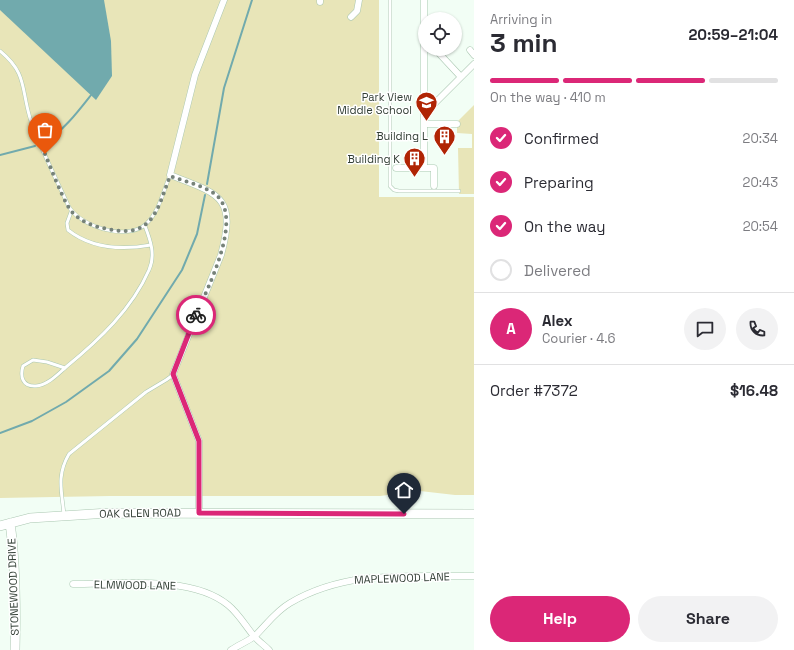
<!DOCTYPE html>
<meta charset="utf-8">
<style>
body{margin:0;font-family:"Space Grotesk",sans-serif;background:#f2f2f3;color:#2b2b33;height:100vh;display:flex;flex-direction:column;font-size:15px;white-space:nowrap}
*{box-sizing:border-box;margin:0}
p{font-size:13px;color:#7c7c81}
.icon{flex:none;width:22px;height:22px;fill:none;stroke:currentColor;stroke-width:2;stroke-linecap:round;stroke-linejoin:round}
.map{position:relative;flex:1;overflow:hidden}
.sheet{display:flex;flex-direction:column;background:#fff;width:320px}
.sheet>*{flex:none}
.buttons{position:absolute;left:418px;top:12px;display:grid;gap:8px}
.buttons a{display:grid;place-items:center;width:44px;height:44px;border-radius:50%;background:#fff;box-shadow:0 1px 3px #0004;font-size:20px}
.pin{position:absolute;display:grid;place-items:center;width:34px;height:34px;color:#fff;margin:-41px -17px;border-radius:50% 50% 50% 0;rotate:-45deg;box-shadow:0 0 4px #0007}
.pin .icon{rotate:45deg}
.courier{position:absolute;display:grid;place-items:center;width:40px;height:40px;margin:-20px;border:3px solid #db2777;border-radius:50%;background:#fff;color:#222;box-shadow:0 1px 5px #0007}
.overview em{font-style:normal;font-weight:600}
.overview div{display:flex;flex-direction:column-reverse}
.overview{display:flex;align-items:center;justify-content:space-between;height:68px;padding:0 16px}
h1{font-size:26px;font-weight:600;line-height:30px}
.bar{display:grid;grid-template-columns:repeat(4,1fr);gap:6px 4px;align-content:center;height:48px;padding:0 16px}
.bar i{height:5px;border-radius:3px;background:#e1e1e2}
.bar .current{background:#db2777}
.bar p{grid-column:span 4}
.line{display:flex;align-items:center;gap:10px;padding:0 16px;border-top:1px solid #e1e1e2}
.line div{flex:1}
.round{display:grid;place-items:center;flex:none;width:42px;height:42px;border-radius:21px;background:#f2f2f3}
ol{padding:0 16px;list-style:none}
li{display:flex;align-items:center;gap:12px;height:44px}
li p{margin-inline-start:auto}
li .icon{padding:4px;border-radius:50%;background:#db2777;color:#fff;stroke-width:4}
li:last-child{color:#7c7c81}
li i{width:22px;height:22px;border:2px solid #e1e1e2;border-radius:50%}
.cta{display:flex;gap:8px;margin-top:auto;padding:8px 16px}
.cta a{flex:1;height:46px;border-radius:24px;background:#db2777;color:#fff;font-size:16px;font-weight:600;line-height:46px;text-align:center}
.cta a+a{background:#f2f2f3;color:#2b2b33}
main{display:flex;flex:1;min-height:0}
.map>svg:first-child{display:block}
.green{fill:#e8e5b8}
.water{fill:#71aaad}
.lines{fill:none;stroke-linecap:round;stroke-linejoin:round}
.stream{stroke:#71aaad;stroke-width:2}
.lane-casing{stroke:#aac7b1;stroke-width:4}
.street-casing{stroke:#aac7b1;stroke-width:7}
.secondary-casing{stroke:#aac7b1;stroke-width:10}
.lane{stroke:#fff;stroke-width:3}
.street{stroke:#fff;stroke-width:6}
.secondary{stroke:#fff;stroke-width:9}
.done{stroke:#768279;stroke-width:4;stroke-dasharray:0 7.2}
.route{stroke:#db2777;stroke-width:5}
.labels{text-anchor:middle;stroke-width:3;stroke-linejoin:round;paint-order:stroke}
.poi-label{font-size:11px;fill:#333f36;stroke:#fff;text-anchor:end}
.street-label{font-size:11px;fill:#333f36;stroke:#fff}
</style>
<main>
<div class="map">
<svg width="474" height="650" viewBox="0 0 474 650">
<rect width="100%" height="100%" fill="#f2fef5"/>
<!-- green -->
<path class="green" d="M0,0H379V197H474V495H455L420,491L380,496H110L0,498Z
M474,105V194H459L458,148H472V134L457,133V122Z"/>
<!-- water -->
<path class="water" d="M0,0H104L111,41L112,76L96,100L0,10Z"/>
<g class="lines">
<!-- stream -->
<path class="stream" d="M45,141C61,134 80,109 91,95
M0,155L35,146
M207,184L224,88L252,0
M0,433L32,421L66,402L109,371L137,339L182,270L197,234L205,195"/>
<defs>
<path id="lane" d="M390,0V186L394,190L399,191H459
M0,51C27,73 21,88 30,118C40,148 55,176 68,205C78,226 127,242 146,224C159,212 163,192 170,175
M71,212L67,223L68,230C92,249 123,250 151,245
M65,368L47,362L33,360L23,366C20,376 22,387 36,386C48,385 58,374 66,367C99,340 132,309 149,270C156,255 150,239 145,226
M64,515C62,492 56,476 69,454L146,392L166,380L173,375"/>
<path id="street" d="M320,0V2
M351,17L357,11L359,0
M435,49L461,77
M470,50L474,55
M424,114L474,64
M424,124H457
M396,168H434V186
M424,168V0
M199,513V441L173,374L221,255C237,196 219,194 170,175L195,75L224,0
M73,584C119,584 192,575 228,605C238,613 245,625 253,635C258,641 264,645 269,650
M231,650C239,645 248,641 255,636C267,624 276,611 290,603C348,569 410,577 474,576"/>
<path id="secondary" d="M10,523C16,565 16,608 15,650
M0,526L30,518L109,513L474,514"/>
</defs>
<!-- lane casing -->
<use href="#lane" class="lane-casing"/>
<!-- street casing -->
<use href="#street" class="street-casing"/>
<!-- secondary casing -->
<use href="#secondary" class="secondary-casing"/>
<!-- lane -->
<use href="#lane" class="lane"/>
<!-- street -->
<use href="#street" class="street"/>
<!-- secondary -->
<use href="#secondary" class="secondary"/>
</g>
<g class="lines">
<!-- done -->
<path class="done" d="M45,154C50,166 65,205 72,212C81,222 95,227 108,229C153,239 157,210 170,176C184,181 202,185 215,194C245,217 207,289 196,315"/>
<!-- route -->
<path class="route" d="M196,315L173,374L199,441V513L404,514"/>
</g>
<!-- icons -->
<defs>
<symbol id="school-pin" viewBox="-11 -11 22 30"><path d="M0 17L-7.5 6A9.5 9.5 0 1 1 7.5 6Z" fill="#b02404" stroke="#fff"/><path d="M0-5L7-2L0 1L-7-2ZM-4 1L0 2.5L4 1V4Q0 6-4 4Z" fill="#fff"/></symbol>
<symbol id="building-pin" viewBox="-11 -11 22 30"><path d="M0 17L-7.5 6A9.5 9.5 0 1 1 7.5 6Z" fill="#b02404" stroke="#fff"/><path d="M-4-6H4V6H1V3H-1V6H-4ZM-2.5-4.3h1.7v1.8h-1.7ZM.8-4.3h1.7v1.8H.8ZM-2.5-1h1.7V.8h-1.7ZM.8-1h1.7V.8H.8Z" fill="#fff"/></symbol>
</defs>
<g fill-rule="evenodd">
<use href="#school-pin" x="414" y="90" width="25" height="34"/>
<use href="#building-pin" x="432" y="124" width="25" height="34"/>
<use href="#building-pin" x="402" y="146" width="25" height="34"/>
</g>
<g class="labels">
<!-- poi labels -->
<g class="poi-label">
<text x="412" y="101">Park View<tspan x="412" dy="13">Middle School</tspan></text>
<text x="428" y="140">Building L</text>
<text x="400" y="163">Building K</text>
</g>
<!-- street labels -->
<g class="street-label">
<text transform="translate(140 513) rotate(-1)" y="4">OAK GLEN ROAD</text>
<text transform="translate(402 578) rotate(-2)" y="4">MAPLEWOOD LANE</text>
<text transform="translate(135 585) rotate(1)" y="4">ELMWOOD LANE</text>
<text transform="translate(13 587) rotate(-92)" y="4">STONEWOOD DRIVE</text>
</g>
</g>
</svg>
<div class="buttons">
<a><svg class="icon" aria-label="locate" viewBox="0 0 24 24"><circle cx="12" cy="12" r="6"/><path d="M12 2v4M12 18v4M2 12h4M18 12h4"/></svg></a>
</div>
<div class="pin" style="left:45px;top:154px;background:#ea580c"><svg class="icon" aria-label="bag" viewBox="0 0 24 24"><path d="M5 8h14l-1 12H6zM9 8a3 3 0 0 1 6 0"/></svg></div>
<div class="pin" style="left:404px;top:514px;background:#1f2937"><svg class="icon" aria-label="home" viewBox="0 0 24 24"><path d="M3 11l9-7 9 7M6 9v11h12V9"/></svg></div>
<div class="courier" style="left:196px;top:315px"><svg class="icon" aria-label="bike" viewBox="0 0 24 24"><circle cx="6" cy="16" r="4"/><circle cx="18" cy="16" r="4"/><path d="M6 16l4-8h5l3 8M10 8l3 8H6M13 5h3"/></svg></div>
</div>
<section class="sheet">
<div class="overview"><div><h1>3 min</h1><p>Arriving in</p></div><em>20:59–21:04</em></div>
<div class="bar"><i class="current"></i><i class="current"></i><i class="current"></i><i></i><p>On the way · 410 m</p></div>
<ol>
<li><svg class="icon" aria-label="check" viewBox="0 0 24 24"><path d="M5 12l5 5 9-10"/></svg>Confirmed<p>20:34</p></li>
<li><svg class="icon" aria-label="check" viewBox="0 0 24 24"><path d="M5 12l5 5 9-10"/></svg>Preparing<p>20:43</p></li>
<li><svg class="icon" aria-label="check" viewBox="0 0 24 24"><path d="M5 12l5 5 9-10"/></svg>On the way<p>20:54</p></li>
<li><i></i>Delivered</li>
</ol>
<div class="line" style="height:72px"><b class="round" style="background:#db2777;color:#fff">A</b><div><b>Alex</b><p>Courier · 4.6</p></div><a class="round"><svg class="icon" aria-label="chat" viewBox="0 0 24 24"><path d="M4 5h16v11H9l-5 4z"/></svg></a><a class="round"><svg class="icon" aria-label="phone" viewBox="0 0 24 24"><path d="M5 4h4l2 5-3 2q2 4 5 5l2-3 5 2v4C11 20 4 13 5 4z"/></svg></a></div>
<div class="line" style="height:52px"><div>Order #7372</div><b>$16.48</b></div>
<div class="cta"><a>Help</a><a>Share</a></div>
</section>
</main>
